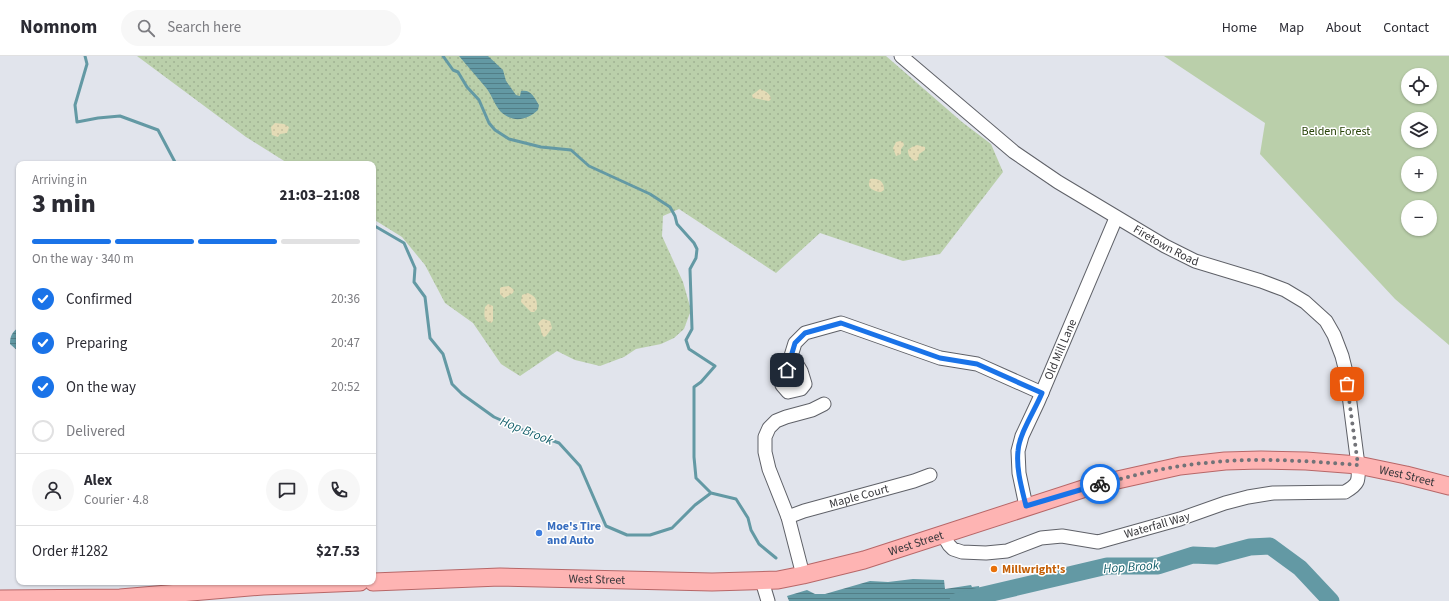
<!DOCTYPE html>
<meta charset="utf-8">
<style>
body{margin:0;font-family:"Source Sans 3",sans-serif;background:#f7f7f7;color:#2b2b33;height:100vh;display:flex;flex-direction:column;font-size:15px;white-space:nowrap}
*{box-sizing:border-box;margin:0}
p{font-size:13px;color:#7c7c81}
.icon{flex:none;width:22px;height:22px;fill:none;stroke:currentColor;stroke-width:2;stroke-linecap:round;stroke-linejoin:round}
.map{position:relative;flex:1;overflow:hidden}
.side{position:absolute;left:16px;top:105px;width:360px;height:424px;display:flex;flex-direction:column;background:#fff;border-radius:8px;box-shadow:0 1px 3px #0004}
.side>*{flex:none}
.buttons{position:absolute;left:1401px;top:12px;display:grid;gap:8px}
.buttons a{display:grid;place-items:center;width:36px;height:36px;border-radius:50%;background:#fff;box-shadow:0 1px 3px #0004;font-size:20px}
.pin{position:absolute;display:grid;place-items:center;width:34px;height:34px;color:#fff;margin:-17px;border-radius:8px;box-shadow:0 2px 6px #0006}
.courier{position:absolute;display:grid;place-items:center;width:40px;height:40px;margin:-20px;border:3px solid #1a73e8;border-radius:50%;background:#fff;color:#222;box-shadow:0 1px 5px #0007}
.summary em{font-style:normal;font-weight:800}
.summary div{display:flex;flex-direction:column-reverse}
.summary{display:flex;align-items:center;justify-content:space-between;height:68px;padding:0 16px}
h1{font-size:26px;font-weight:800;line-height:30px}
.bar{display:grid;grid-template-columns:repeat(4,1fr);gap:6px 4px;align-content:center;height:48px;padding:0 16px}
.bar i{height:5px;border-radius:3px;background:#e1e1e2}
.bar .on{background:#1a73e8}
.bar p{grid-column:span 4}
.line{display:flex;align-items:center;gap:10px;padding:0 16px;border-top:1px solid #e1e1e2}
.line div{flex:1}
.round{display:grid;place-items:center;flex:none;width:42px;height:42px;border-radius:21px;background:#f7f7f7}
ol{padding:0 16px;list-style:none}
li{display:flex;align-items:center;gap:12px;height:44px}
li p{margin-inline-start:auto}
li .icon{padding:4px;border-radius:50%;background:#1a73e8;color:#fff;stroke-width:4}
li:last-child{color:#7c7c81}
li i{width:22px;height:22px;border:2px solid #e1e1e2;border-radius:50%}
header{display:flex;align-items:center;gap:24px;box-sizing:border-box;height:56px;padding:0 20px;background:#fff;border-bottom:1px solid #e1e1e2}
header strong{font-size:19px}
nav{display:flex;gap:22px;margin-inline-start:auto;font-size:14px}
.search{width:280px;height:36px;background:#f7f7f7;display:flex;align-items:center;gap:10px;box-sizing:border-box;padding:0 14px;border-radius:22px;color:#7c7c81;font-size:15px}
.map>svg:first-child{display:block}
.grass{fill:url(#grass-dots)}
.sand{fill:url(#sand-dots)}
.green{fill:#bacfaa;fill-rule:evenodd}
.water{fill:url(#water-rules)}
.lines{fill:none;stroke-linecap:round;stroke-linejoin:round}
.stream{stroke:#6399a4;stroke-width:3}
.river{stroke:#6399a4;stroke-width:17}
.minor-casing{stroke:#5f6168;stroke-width:15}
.major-casing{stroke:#b76768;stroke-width:19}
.minor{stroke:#fff;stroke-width:13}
.major{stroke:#feb4b3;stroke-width:17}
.done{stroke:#727378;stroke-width:4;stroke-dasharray:0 7.2}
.route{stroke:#1a73e8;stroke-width:5}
.shop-dot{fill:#3f7fe0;stroke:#fff;stroke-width:1.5}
.food-dot{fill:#e8710a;stroke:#fff;stroke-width:1.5}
.labels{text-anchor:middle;stroke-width:3;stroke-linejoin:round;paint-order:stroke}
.park-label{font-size:12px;fill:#274207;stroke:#fff}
.street-label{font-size:12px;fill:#36363a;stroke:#fff}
.shop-label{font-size:12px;font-weight:bold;fill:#366cbe;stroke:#fff;text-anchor:start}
.food-label{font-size:12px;font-weight:bold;fill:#c56008;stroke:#fff;text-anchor:start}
.water-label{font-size:13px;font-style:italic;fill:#125e6a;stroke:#fff}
</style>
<header>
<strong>Nomnom</strong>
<div class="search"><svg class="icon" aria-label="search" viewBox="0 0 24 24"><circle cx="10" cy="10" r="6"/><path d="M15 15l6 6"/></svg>Search here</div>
<nav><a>Home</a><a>Map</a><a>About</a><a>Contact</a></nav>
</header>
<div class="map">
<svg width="1449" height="545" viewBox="0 0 1449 545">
<defs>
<pattern id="grass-dots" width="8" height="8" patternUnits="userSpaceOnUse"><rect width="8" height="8" fill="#bacfaa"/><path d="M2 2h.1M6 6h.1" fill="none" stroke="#a0b293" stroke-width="1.8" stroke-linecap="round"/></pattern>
<pattern id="sand-dots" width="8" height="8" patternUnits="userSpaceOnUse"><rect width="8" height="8" fill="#e4dbb6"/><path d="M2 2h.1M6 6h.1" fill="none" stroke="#c4bd9d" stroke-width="1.8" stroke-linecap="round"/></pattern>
<pattern id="water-rules" width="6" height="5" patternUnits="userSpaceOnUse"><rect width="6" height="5" fill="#6399a4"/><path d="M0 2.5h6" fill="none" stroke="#527e87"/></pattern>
</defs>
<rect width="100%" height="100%" fill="#e1e4ec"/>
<!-- grass -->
<path class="grass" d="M137,0H886L962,66L991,88L1003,116L940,198L903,205L820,177L776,217L679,153L663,160L662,180L683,226L691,254L684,273L674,282L661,288L636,293L624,301L600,310L575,304L557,295L520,320L501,308L473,267L445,247L425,209L402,181L373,163V108H289L246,81Z"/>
<!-- sand -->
<path class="sand" d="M760,33C765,35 770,37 771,43L769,45L753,42L752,39Z
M275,67L284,68L289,71L287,77L280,78L278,81L272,79L271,71Z
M900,85L903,86L904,89L901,93V98L896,100L893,92L896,86Z
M917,89L925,91V94L919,98L918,104L915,105C910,102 908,100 908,94L912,91Z
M870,123C879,122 884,125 884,134L881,136C873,135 866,132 870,123Z
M509,230L514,234L513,237L504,242L500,238V232L502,231Z
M528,237C537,241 537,244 537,253L534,256H531L521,246L522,239Z
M488,248L493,250V265L491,267C483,265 484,258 485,251Z
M543,263L550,265L552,272L546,280L544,281C540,278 542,272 538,268L540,265Z"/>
<!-- green -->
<path class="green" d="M1164,0H1449V289L1395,243L1260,98L1265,67ZM1408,19H1430V41H1408ZM1408,63H1430V85H1408ZM1408,107H1430V129H1408ZM1408,151H1430V173H1408Z"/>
<!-- water -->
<path class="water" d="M459,0H488L503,14L506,25L516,39L520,40L521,35C531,33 534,41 539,49L538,54C526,65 512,67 500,55C495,49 492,40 487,33C478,22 468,11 459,0Z
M19,271V296L10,288C10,280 12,276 19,271Z
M913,523L944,524L945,533L971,529L972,531L979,530L981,545H789L787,540L807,534L815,538H825L870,525L888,526Z"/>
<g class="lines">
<!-- stream -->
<path class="stream" d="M85,0L87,8L75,49L77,66L98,62L120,60L158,74L176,108
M443,0L453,14L458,16L467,31L479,44L489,67L495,74L509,83L541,91L571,94L589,110L650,138L670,151L675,160L677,168L694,187L697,193L696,202L690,213L692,273L686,284L689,293L715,310L701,326L694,331V401L696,422L711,437
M373,169L404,187L415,212L414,226L425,241L430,282L443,298L452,328L462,338L494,361L523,374L559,387L580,410L606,470L627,479H650L672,472L695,449L711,437L736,443L748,462L751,474L759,488L776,502"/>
<!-- river -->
<path class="river" d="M958,545L1107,510H1158L1193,499L1216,500L1250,491L1270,490L1300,512L1331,545"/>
<defs>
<g id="minor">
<path id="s1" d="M901,0L1014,96L1058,126L1165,190L1195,205L1261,225L1285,234L1305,246L1326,265L1334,279L1342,300L1346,316L1358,409C1359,425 1359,428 1345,436L1273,437L1248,441L1225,447L1180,463L1098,486L1062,480L1041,482L1007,495L986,497L962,496L953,493L949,489L943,479"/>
<path d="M792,300L801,315L805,328L801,333L788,336L782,329L795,287L805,277L841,267L940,302L977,308L1042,337"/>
<path id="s2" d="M1026,450L1019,417L1018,395L1022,380L1038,346L1116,162"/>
<path id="s3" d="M788,461L804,455L914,425L930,419"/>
<path d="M803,519L788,461L769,413L765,396V381L769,372L776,365L786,361L812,354L824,348"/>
<path d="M762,525L768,545"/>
</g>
<g id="major">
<path id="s4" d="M373,526L500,521L712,526L778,524L803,519L864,504L1095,429L1180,410L1225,405L1261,404L1306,405L1358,409L1406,419L1449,430"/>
<path d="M0,543L120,542L263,530L360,526"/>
</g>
</defs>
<!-- minor casing -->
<use href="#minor" class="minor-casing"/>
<!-- major casing -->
<use href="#major" class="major-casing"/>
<!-- minor -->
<use href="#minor" class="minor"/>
<!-- major -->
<use href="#major" class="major"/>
</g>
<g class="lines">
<!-- done -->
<path class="done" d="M1100,428C1135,419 1170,410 1205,407C1256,401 1307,405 1358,409L1347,328"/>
<!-- route -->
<path class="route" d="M787,314L795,287L805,277L841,267L940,302L977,308L1042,337C1035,354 1019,378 1018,395C1016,413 1022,433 1026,450L1100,428"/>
</g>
<!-- markers -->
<circle class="shop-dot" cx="539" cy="477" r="4"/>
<circle class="food-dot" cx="994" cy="513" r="4"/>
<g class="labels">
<!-- park labels -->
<g class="park-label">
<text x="1336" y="79">Belden Forest</text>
</g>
<!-- street labels -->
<g class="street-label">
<text dy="4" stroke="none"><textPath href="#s1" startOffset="327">Firetown Road</textPath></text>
<text dy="4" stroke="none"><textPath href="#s2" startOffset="166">Old Mill Lane</textPath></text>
<text dy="4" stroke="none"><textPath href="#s4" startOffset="1052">West Street</textPath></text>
<text dy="4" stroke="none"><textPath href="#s3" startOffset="74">Maple Court</textPath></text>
<text transform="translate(1157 469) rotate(-16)" y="4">Waterfall Way</text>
<text dy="4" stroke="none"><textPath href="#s4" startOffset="548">West Street</textPath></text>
<text dy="4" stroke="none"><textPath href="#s4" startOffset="224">West Street</textPath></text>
</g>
<!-- shop labels -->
<g class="shop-label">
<text x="547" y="474">Moe's Tire<tspan x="547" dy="14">and Auto</tspan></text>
</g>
<!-- food labels -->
<g class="food-label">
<text x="1002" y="517">Millwright's</text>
</g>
<!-- water labels -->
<g class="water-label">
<text transform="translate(527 374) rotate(22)" y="5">Hop Brook</text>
<text transform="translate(1131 510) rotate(-4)" y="5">Hop Brook</text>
</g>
</g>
</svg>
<div class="buttons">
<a><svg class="icon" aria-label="locate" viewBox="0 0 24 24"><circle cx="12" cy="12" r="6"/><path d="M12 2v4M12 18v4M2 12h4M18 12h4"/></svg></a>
<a><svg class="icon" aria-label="layers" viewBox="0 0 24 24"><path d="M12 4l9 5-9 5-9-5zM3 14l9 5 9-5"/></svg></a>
<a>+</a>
<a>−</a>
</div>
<div class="pin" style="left:1347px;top:328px;background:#ea580c"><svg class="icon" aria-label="bag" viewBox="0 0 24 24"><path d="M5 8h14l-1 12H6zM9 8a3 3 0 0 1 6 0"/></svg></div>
<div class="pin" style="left:787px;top:314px;background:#1f2937"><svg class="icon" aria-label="home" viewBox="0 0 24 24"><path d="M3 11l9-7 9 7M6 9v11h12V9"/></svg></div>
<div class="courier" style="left:1100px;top:428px"><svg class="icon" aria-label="bike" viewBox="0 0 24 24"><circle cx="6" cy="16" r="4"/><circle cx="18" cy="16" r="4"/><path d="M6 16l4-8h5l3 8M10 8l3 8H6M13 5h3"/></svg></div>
<section class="side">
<div class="summary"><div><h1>3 min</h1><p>Arriving in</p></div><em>21:03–21:08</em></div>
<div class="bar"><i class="on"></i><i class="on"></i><i class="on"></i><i></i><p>On the way · 340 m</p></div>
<ol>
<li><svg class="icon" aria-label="check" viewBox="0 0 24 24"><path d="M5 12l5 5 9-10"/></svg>Confirmed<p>20:36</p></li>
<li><svg class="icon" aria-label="check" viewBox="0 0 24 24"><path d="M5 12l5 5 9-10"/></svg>Preparing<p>20:47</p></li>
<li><svg class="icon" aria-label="check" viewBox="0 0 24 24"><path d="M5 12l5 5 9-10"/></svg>On the way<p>20:52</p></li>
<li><i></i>Delivered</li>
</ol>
<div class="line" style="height:72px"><a class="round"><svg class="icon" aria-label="person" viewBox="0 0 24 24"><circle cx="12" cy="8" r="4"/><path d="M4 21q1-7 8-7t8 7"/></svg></a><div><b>Alex</b><p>Courier · 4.8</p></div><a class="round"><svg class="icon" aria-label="chat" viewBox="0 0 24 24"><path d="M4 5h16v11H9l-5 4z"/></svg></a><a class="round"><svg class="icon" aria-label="phone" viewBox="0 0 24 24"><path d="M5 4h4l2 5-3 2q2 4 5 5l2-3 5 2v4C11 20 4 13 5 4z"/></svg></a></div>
<div class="line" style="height:52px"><div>Order #1282</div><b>$27.53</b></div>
</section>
</div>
